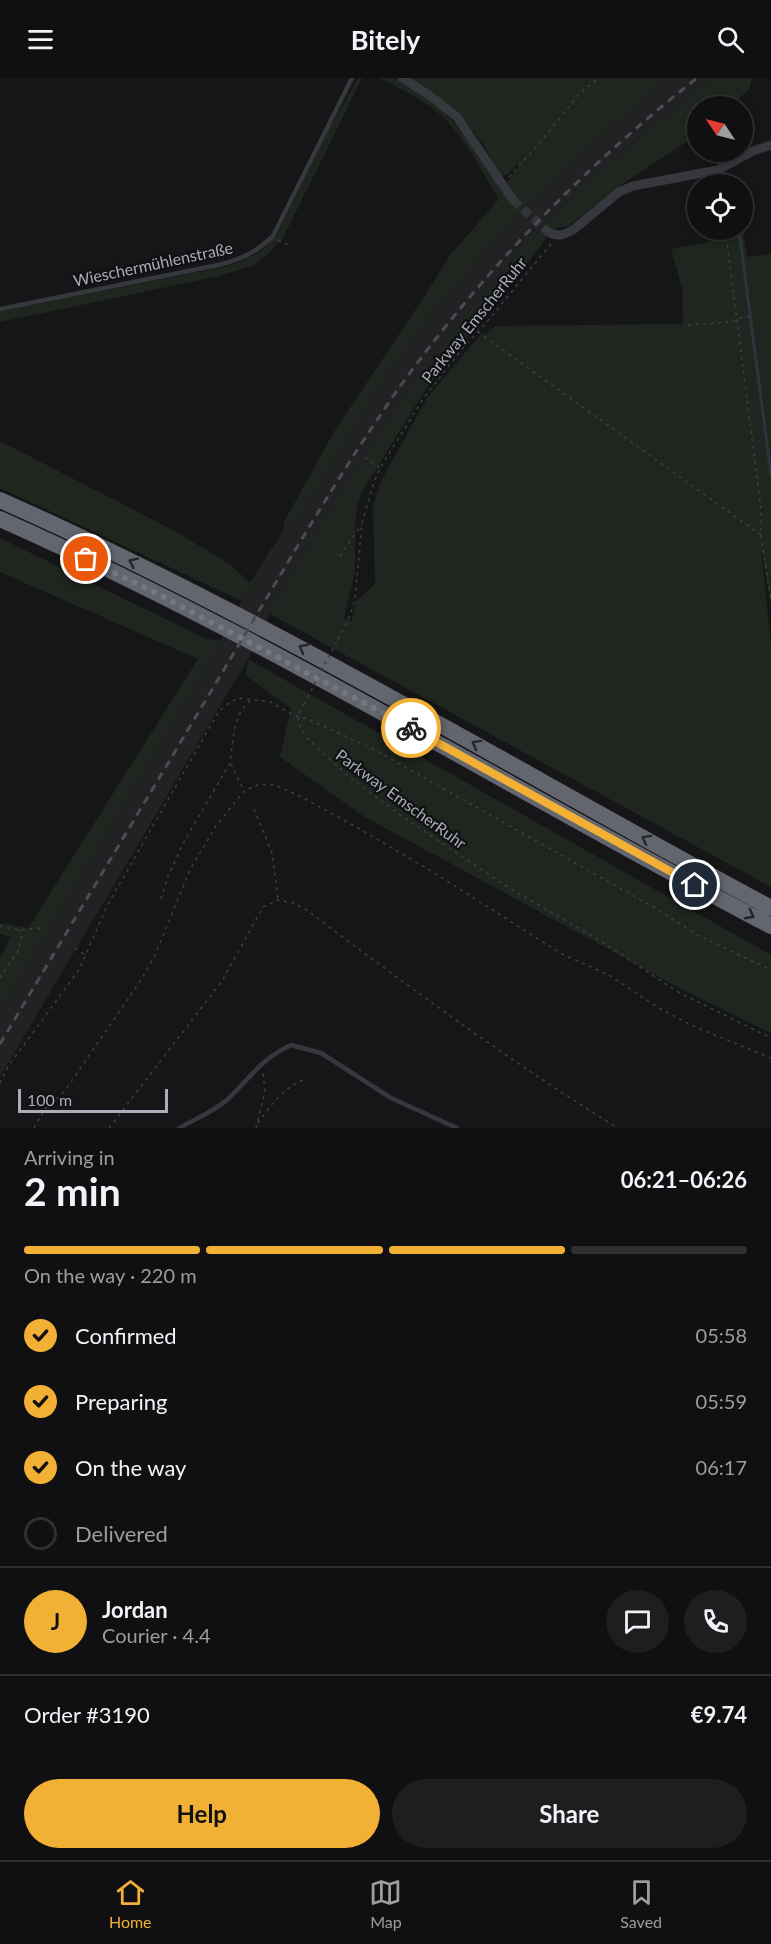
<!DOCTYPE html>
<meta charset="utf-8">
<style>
body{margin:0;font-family:Lato,sans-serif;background:#1e1e20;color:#f1f3f6;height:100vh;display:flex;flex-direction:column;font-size:22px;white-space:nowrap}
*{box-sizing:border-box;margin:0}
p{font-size:20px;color:#9c9d9f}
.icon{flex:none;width:33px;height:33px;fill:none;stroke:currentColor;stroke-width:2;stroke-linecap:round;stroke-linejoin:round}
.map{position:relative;height:1050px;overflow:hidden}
.side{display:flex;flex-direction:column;background:#101012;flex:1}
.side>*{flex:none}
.needle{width:39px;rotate:305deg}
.fabs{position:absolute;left:687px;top:18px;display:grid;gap:12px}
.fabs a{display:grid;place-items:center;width:66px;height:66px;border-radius:50%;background:#101012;box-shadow:0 3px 9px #0003,0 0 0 2px #303032;font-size:30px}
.scale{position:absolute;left:18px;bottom:15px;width:150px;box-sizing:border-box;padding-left:6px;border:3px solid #a8adb8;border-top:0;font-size:16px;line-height:21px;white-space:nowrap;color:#a8adb8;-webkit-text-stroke:4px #111113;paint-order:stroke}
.pin{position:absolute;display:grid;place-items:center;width:51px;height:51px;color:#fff;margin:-26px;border:3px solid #fff;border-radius:50%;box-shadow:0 2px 6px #0007}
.courier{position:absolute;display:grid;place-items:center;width:60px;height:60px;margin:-30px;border:4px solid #f2b134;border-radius:50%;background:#fff;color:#222;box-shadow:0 2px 8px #0007}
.head em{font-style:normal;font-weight:700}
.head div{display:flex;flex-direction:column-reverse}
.head{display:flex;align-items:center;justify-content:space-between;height:102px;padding:0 24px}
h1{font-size:39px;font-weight:700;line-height:45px}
.bar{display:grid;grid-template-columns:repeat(4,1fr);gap:9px 6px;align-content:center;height:72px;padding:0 24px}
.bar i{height:8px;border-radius:4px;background:#303032}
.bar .current{background:#f2b134}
.bar p{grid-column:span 4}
.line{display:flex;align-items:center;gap:15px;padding:0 24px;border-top:2px solid #303032}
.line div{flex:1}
.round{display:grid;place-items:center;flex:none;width:63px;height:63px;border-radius:32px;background:#1e1e20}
ol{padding:0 24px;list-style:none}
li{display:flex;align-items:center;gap:18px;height:66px}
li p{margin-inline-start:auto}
li .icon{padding:6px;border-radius:50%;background:#f2b134;color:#111;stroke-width:4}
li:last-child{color:#9c9d9f}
li i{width:33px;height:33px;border:3px solid #303032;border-radius:50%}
.primary-button{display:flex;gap:12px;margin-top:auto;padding:12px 24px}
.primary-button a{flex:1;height:69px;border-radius:36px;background:#f2b134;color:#111;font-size:24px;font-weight:700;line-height:69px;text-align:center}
.primary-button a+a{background:#1e1e20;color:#f1f3f6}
header{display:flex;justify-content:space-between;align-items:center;height:78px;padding:0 24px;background:#101012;font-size:27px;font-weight:700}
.dock{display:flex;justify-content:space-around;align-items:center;height:84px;border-top:2px solid #303032;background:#101012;font-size:16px;color:#9c9d9f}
.dock a{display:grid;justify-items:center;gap:3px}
.dock .current{color:#f2b134}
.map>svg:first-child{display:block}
.built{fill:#222225}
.green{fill:#1e261f}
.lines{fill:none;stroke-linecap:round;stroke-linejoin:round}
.stream{stroke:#2c353c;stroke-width:3}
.street-tunnel{stroke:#333438;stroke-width:9;stroke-dasharray:9 4.5;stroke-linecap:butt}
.path{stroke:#3d3f44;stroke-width:1.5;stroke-dasharray:3 4.5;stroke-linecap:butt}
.lane{stroke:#37383d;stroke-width:4.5}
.street{stroke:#37383d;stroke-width:9}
.highway{stroke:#63666e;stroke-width:16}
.rail{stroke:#4a4c52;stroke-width:3;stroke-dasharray:8 6;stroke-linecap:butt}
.path-bridge{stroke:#3d3f44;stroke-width:1.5;stroke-dasharray:3 4.5;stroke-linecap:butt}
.oneway{stroke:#26262a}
.done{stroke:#757880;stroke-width:6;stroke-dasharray:0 10.8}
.route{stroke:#f2b134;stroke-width:8}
.labels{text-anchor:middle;stroke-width:4.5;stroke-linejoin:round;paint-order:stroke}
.street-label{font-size:16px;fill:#a8adb8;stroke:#111113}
</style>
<header><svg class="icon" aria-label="menu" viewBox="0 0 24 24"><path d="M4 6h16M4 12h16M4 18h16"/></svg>Bitely<svg class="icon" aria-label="search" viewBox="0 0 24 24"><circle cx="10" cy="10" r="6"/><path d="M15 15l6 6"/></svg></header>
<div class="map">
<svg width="771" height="1050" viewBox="0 0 771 1050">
<rect width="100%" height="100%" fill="#161618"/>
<!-- built -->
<path class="built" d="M667,0H713L639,60L564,128L532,161L470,234L426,290L270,536L248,581L0,999V931L213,576L242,523L255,507L386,298L431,235L524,129L591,66Z"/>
<!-- green -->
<path class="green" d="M358,0H362L283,160L266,178L252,188L215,199L0,244V233L224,189L242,183L260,174L277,157L330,49Z
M380,0H395L423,17L444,33L505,106L521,87L518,85L508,96L503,98L500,97C493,88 490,77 484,68C461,35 443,21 410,0H667L591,66L524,129L431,235L386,298L255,507L242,523L0,410V363L173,452L231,487L250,505L283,453L284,444L335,352L424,219L450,177L499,121C483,96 470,69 450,46C432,26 404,13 380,0Z
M713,0H752L749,11L731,28H698L697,57L621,107L569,148L553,151L496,227L449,279L424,314L363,412L357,429L355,450V494L344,541L352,543L356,523L375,506L373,427L382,401L427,320L481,256H486L496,248L683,246L682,210L671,171L724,161V152H742L743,149L747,179L771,176V528L761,470L771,566V809L270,536C345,403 429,272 533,160C588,101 651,50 713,0Z
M0,460L204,560L221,563L0,931V880L11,859L0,856V845L28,850L198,581L0,494Z
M248,581L771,877V955L687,914L363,738L280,679L291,630L246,598Z"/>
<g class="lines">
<!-- stream -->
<path class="stream" d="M739,152L771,397"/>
<!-- street-tunnel -->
<path class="street-tunnel" d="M513,122L547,153"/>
<!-- path -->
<path class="path" d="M509,99L543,61L579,16L599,0
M728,152L727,164L761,431V457L771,522
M278,162L291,168
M688,247L732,244L743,239L755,238
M478,254L761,457
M365,379L380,390
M340,478L362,446
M338,561L348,543L355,522L362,445L373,407L380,390L423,321L462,271L486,245L551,166
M304,626L299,635L298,645L306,659L348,698L403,739L509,810L596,860L678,914L771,960
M231,686L244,713
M254,731L272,775L278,821
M161,821L168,798L185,762L230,685L235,647L240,635L250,622
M0,848L19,852L39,850L43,852
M75,870L85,877
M0,900L18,873L22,857L19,852
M0,1005L9,987L79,892L108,826L219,633L230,624L239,620L271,624L293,637L308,641L375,672L655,830L699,858L771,892
M258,1045C272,1026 281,1012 303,1002
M34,1050L45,1031L64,1014L141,902L155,877L190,792L216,748L244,713L260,706L275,707L300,718L358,750L431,793L562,876L609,897L657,929L693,948L771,980
M109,1050L222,903L263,829L278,822L294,825L305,831C407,907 510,984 618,1050
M256,1050L265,1013L263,995"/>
<!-- lane -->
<path class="lane" d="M0,231L218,187C242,181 255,175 273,158L352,0
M179,1050C195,1041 215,1033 228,1021C250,1000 262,980 291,967L321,975L391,1020L457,1050"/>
<!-- street -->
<path class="street" d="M402,0L429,17L457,39L513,122
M547,153C557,160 563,157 573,152L619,114L633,108L718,92L753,73L771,67"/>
<!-- highway -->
<path class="highway" d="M0,422C266,540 515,692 771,830
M0,441C266,559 514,713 771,848"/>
<!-- rail -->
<path class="rail" d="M0,966C78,835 157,704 235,573C289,483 341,392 401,307C485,191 585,88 697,0"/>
<!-- path-bridge -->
<path class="path-bridge" d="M304,626L338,561"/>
</g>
<!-- one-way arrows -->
<defs><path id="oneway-chevron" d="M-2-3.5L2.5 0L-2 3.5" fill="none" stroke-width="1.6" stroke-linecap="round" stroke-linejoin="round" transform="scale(1.5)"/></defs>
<g class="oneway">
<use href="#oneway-chevron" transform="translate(133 484) rotate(-154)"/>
<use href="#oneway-chevron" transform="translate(303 570) rotate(-152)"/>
<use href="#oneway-chevron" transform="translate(476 666) rotate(-151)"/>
<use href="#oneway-chevron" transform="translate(646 761) rotate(-151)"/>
<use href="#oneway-chevron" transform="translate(750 837) rotate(28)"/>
</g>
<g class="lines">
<!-- done -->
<path class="done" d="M86,481L160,517L411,650"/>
<!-- route -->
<path class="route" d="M411,650L695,807"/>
</g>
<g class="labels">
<!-- street labels -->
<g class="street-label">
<text transform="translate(153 186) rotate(-12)" y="6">Wieschermühlenstraße</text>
<text transform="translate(474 242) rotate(-51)" y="6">Parkway EmscherRuhr</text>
<text transform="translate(401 721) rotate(36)" y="6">Parkway EmscherRuhr</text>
</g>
</g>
</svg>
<div class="fabs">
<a><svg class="needle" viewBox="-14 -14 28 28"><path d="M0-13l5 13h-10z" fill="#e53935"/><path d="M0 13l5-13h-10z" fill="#9c9d9f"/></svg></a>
<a><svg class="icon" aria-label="locate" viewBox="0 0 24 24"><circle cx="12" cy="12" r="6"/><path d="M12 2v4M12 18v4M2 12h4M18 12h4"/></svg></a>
</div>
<div class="scale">100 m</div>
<div class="pin" style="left:86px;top:481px;background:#ea580c"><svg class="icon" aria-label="bag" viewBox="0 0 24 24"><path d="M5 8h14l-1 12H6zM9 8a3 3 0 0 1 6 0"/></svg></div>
<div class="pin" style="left:695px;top:807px;background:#1f2937"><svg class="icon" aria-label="home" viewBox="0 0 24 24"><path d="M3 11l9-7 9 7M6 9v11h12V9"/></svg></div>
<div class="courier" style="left:411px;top:650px"><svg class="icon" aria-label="bike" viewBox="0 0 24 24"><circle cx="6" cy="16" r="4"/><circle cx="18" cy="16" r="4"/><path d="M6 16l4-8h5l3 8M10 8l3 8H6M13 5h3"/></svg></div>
</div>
<section class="side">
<div class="head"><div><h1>2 min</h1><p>Arriving in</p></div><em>06:21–06:26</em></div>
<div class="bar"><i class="current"></i><i class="current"></i><i class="current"></i><i></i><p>On the way · 220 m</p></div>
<ol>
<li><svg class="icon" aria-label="check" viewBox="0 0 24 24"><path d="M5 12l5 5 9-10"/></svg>Confirmed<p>05:58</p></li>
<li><svg class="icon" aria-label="check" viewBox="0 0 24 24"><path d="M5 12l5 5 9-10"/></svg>Preparing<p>05:59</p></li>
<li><svg class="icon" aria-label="check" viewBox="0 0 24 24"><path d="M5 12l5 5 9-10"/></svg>On the way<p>06:17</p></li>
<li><i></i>Delivered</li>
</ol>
<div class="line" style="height:108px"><b class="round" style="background:#f2b134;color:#111">J</b><div><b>Jordan</b><p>Courier · 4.4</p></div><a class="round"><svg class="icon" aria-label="chat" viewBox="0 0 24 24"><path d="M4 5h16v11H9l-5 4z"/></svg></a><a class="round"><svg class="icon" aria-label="phone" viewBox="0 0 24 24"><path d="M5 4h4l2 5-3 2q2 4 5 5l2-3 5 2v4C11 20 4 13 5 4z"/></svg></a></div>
<div class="line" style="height:78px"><div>Order #3190</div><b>€9.74</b></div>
<div class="primary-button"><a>Help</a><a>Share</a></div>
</section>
<nav class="dock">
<a class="current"><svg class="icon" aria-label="home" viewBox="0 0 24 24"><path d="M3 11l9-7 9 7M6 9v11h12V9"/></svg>Home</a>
<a><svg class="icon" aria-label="map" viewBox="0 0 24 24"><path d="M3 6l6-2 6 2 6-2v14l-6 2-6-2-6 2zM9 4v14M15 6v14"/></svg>Map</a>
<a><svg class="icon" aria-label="saved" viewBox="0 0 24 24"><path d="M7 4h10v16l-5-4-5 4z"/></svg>Saved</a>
</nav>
